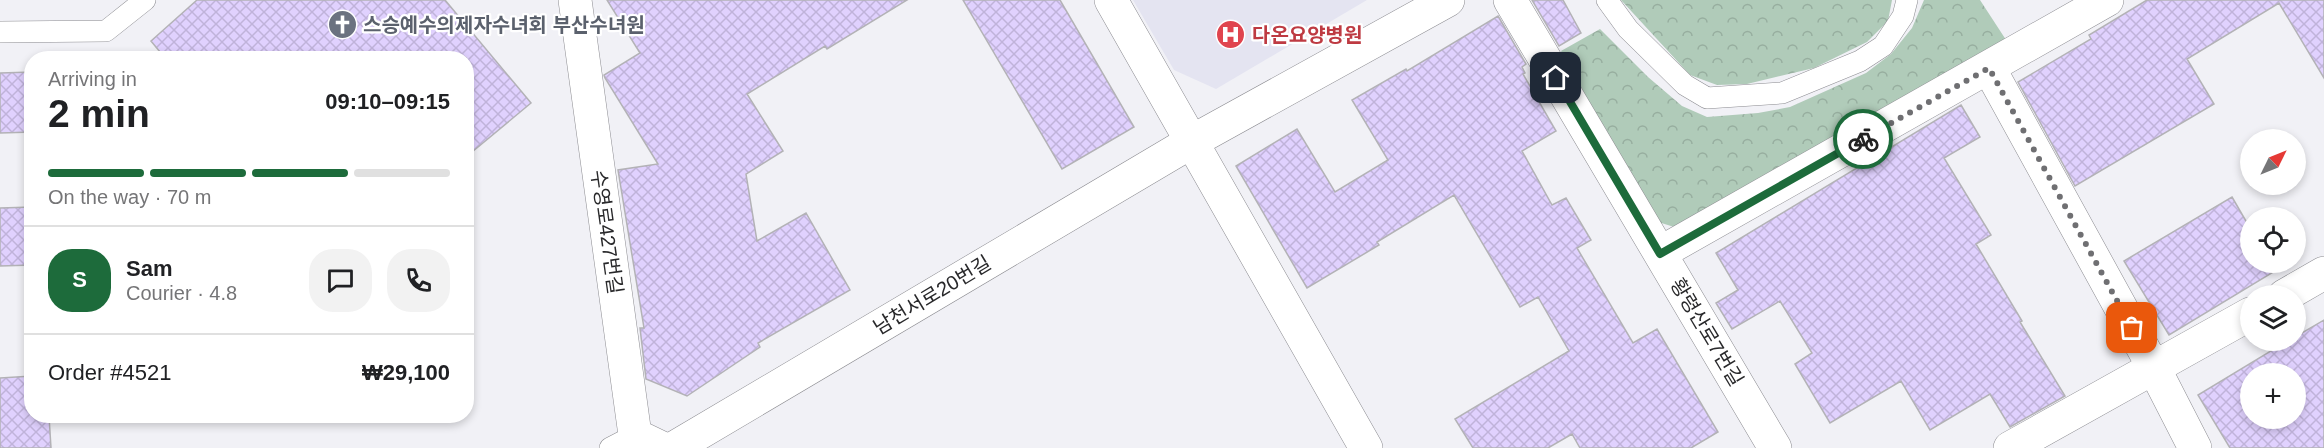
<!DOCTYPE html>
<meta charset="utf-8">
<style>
body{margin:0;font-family:Helvetica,"Noto Sans KR",sans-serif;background:#f2f2f2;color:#202124;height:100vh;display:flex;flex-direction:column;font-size:22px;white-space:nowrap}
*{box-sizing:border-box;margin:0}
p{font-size:20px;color:#757577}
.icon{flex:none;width:33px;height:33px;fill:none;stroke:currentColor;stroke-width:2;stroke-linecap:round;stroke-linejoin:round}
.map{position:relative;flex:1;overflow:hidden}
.sheet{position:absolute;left:24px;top:51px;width:450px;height:372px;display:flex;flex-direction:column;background:#fff;border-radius:24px;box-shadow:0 3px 9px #0003}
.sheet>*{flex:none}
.needle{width:39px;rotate:47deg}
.controls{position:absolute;left:2240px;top:129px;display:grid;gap:12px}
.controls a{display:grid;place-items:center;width:66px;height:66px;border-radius:50%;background:#fff;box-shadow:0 3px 9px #0003;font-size:30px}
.pin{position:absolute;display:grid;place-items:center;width:51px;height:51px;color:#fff;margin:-26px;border-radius:12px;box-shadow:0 3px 9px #0006}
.courier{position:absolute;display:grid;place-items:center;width:60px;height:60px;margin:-30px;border:4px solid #1d6b3b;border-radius:50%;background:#fff;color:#222;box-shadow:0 2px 8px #0007}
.overview em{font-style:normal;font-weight:800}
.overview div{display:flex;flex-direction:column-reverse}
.overview{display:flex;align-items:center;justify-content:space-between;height:102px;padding:0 24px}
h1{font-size:39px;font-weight:800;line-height:45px}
.bar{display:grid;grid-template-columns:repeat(4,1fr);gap:9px 6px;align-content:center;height:72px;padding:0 24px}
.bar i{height:8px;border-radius:4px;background:#e0e0e0}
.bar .active{background:#1d6b3b}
.bar p{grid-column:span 4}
.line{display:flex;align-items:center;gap:15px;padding:0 24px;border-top:2px solid #e0e0e0}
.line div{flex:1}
.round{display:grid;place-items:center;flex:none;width:63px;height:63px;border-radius:24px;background:#f2f2f2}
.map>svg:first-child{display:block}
.built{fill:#e4e4f1}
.forest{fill:url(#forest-crowns)}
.building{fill:url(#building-cross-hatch);stroke:#b3b2b6;stroke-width:1.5;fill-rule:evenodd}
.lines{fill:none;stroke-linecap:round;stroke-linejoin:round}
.service-casing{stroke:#8c8c91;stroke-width:22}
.minor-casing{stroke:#8c8c91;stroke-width:34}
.service{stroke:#fff;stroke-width:21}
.minor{stroke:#fff;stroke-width:33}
.done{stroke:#6f6f72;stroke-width:6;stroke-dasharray:0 10.8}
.route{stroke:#1d6b3b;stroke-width:8}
.labels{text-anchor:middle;stroke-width:4.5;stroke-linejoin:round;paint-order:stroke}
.worship-label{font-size:20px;font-weight:bold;fill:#5b616d;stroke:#fff;text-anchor:start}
.health-label{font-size:20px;font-weight:bold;fill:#be3a42;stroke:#fff;text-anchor:start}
.street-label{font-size:20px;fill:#29292b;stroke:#fff}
</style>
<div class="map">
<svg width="2324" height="448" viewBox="0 0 2324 448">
<defs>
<pattern id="forest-crowns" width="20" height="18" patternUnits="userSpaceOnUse" patternTransform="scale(1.5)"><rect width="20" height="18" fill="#b0cbb9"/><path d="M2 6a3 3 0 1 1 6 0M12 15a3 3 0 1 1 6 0" fill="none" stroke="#97ae9f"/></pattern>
<pattern id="building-cross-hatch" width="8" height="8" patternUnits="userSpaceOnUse" patternTransform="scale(1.5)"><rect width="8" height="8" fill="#e0d1fe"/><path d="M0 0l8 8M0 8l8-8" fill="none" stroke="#c0b3da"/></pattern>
</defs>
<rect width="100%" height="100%" fill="#f1f1f6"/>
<!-- built -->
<path class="built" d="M1133,0H1367L1216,89L1174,70Z"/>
<!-- forest -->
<path class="forest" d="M1621,0H1892L1888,21L1867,42L1814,68L1747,84L1717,85L1690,75Z
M1924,0H1980L2010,46L1687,231L1655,221L1561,51L1600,29L1648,77L1682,106L1707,117L1758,113L1790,107L1866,73L1891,54L1912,28Z"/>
<!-- building -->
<path class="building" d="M197,0H445L531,103L466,157V58H165L151,41Z
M607,0H907L827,49L825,46L747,94L783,151L746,174L757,241L806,213L850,290L758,343L760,347L687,396L646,379L640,328H644L618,170L658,164L605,78L604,75L640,53Z
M963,0H1060L1134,127L1062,169Z
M1532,0H1563L1581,33L1559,46Z
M2147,0H2324V78L2279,3L2187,59L2214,104L2075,186L2018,82L2091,39L2089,35Z
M1498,16L1526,64L1522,67L1525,73L1523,74L1556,131L1522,151L1552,205L1566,198L1591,240L1577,248L1633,343L1657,329L1718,432L1691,448H1580L1572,434L1548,448H1473L1455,419L1569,351L1538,297L1520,307L1454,195L1377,242L1379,245L1307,288L1236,166L1297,129L1335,192L1388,160L1352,100L1406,69L1407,71Z
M32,72V132L0,133V73Z
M1961,105L1980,137L1944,158L1991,235L1976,244L2022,321L2020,322L2065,396L2010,427L1990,394L1930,430L1901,381L1830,423L1795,364L1812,353L1780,301L1732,329L1716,303L1738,290L1716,253Z
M2232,197L2250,228V262H2290L2169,335L2124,261Z
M32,207V265L0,266V208Z
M2324,320V448H2230L2198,395L2289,340H2295V337ZM2250,374H2295V418H2250Z
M32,376V416H49L51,448H0V378Z"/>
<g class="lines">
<defs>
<path id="service" d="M1607,0L1628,29L1685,85L1707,98L1782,93L1860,61L1883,46L1903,16L1907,0
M0,32L106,31L145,0
M610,448L635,435"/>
<path id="minor" d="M575,0L635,435L662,448
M1111,0L1366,448
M1510,0L1775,448
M1989,68L2154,368L2195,448
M1660,253L2107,0
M2284,296L2324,273
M674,448L1191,142L1448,0
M2010,448L2250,314"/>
</defs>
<!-- service casing -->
<use href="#service" class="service-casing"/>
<!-- minor casing -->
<use href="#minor" class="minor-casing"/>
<!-- service -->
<use href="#service" class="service"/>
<!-- minor -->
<use href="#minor" class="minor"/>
</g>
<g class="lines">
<!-- done -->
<path class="done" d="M1863,139L1989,68L2132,328"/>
<!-- route -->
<path class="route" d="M1556,78L1660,254L1863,139"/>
</g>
<!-- icons -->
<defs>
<symbol id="church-disc" viewBox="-11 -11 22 22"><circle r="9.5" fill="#6b7280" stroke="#fff"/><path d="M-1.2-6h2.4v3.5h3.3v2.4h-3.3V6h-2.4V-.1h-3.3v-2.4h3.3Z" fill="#fff"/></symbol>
<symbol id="hospital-disc" viewBox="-11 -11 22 22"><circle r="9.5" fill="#e0444e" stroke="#fff"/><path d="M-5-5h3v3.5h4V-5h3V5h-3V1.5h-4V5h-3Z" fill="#fff"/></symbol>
</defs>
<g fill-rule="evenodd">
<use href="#church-disc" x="326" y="8" width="33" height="33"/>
<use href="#hospital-disc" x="1214" y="18" width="33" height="33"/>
</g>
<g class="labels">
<!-- worship labels -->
<g class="worship-label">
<text x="363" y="32">스승예수의제자수녀회 부산수녀원</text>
</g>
<!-- health labels -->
<g class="health-label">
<text x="1252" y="42">다온요양병원</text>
</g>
<!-- street labels -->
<g class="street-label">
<text transform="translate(607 232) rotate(82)" y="7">수영로427번길</text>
<text transform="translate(932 295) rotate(-31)" y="7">남천서로20번길</text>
<text transform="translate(1707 332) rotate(59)" y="7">황령산로7번길</text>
</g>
</g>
</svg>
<div class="controls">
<a><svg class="needle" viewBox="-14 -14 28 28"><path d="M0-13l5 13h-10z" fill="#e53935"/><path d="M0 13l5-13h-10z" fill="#757577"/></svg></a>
<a><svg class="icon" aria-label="locate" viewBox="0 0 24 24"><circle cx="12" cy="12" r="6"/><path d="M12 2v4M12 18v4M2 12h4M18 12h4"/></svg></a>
<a><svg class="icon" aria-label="layers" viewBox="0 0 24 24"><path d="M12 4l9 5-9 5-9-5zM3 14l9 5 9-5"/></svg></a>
<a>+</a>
</div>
<div class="pin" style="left:2132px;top:328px;background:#ea580c"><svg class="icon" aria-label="bag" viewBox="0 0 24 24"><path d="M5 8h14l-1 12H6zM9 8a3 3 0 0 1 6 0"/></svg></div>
<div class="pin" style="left:1556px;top:78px;background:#1f2937"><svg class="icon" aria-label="home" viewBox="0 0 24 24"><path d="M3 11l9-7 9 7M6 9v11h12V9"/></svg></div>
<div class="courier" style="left:1863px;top:139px"><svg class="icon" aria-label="bike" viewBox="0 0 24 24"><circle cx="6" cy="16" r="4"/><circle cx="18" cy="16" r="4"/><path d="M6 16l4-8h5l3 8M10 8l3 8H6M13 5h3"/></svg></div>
<section class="sheet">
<div class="overview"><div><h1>2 min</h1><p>Arriving in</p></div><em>09:10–09:15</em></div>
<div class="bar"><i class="active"></i><i class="active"></i><i class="active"></i><i></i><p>On the way · 70 m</p></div>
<div class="line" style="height:108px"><b class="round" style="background:#1d6b3b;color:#fff">S</b><div><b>Sam</b><p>Courier · 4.8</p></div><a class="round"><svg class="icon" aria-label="chat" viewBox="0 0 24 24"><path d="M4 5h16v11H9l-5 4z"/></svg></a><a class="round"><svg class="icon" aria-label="phone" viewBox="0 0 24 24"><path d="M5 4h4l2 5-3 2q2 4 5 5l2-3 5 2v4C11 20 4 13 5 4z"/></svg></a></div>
<div class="line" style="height:78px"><div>Order #4521</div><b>₩29,100</b></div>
</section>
</div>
